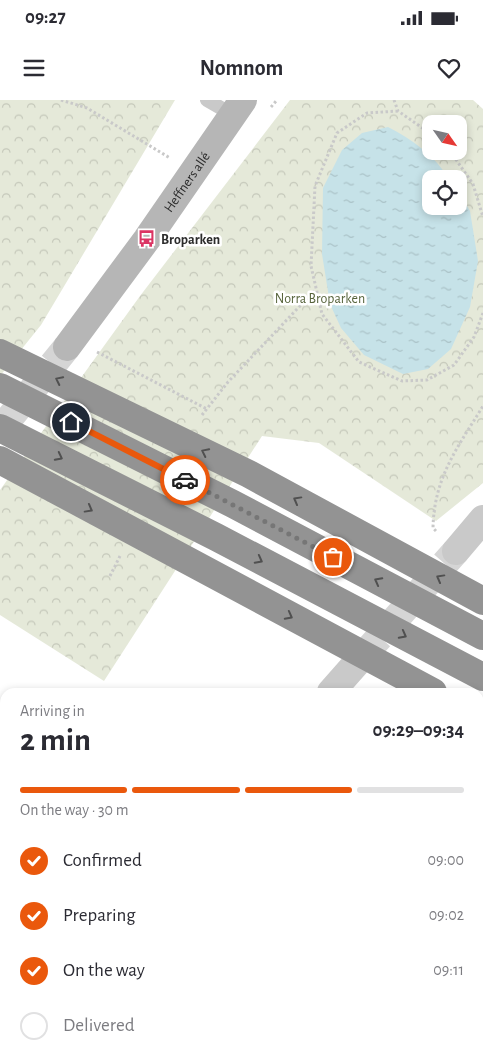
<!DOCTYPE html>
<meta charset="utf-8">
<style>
body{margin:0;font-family:"Alegreya Sans",sans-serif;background:#f7f7f7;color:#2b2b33;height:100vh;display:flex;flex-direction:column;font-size:19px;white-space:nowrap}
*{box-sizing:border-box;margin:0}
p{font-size:16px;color:#7c7c81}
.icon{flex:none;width:28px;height:28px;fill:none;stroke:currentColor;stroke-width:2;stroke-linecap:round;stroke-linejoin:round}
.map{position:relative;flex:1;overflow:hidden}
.sheet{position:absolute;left:0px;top:588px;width:484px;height:376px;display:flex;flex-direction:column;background:#fff;border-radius:15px 15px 0 0;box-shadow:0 2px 8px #0003}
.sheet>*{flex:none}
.needle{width:32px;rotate:124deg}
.buttons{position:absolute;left:422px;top:15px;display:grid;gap:10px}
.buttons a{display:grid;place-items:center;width:45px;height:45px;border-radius:10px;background:#fff;box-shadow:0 2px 8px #0003;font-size:25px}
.pin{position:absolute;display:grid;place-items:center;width:42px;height:42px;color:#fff;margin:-21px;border:2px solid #fff;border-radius:50%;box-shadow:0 1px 5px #0007}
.courier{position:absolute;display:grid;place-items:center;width:50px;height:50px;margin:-25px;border:4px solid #ea580c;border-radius:50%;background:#fff;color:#222;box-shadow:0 1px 6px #0007}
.head em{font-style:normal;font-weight:700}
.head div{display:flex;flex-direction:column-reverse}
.head{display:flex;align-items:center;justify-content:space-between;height:85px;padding:0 20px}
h1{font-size:32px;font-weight:700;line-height:38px}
.bar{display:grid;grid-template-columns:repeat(4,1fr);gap:8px 5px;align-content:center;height:60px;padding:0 20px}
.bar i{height:6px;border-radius:4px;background:#e1e1e2}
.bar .on{background:#ea580c}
.bar p{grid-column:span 4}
ol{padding:0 20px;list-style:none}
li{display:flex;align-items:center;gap:15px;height:55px}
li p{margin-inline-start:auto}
li .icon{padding:5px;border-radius:50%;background:#ea580c;color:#fff;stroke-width:4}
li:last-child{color:#7c7c81}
li i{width:28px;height:28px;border:2px solid #e1e1e2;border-radius:50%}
.status{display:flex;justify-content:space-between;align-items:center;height:35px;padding:0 25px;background:#fff;direction:ltr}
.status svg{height:14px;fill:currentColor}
header{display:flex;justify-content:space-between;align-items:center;height:65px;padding:0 20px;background:#fff;font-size:22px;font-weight:700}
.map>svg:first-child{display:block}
.forest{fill:url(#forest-crowns);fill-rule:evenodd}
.water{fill:url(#water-ripples)}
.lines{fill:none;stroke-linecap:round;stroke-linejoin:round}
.street-tunnel{stroke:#d5d5d5;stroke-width:28;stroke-dasharray:28 14;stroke-linecap:butt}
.secondary-tunnel{stroke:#d5d5d5;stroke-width:28;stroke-dasharray:28 14;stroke-linecap:butt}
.path{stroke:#c9c9c9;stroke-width:3;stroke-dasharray:2.5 2.5;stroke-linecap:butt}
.lane{stroke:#c9c9c9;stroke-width:14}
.street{stroke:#c9c9c9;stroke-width:28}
.secondary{stroke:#b6b6b6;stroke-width:28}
.highway{stroke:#939393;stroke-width:28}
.highway-bridge{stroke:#939393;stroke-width:28}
.oneway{stroke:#505050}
.done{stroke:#767676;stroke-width:5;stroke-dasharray:0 9}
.route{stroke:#ea580c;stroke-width:6}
.labels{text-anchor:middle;stroke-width:5;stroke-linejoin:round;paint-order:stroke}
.street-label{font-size:14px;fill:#2c2c2c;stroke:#fff}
.poi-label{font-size:14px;font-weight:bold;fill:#2c2c2c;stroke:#fff;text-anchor:start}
.park-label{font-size:14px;fill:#57643c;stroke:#fff}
</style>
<div class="status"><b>09:27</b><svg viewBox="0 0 49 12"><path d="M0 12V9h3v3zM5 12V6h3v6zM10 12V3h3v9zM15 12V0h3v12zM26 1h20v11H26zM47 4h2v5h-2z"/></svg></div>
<header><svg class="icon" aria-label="menu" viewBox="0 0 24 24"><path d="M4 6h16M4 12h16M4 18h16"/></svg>Nomnom<svg class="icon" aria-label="heart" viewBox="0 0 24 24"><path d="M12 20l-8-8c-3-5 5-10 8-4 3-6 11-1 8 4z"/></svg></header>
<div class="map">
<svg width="483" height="963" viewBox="0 0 483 963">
<defs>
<pattern id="forest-crowns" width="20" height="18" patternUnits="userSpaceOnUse" patternTransform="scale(1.25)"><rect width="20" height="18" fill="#e5e9d9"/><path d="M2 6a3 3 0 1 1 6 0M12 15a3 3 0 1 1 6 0" fill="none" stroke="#c5c8ba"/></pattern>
<pattern id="water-ripples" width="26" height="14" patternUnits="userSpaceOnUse" patternTransform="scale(1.25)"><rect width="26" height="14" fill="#c6e2e8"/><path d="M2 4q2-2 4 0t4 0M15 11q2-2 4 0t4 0" fill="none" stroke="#aac2c7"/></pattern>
</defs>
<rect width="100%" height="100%" fill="#fff"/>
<!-- forest -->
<path class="forest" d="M0,0H175L41,225L0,276Z
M290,0H473L483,9V383L436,421L319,343L262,336L104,581L0,515V390L140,196ZM431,24H459V51H431ZM431,79H459V106H431Z"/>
<!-- water -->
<path class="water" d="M388,27C412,39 435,56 449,79H431V106H459V93L470,111L478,161L470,207L451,249L428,269L403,274L364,255L341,228L330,204L322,154L323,88L342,50L362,33Z"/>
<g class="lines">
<!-- street-tunnel -->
<path class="street-tunnel" d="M361,558L456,451"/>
<!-- secondary-tunnel -->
<path class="secondary-tunnel" d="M0,330L67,247"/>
<!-- path -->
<path class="path" d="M61,0L87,8L170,58
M394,0L398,11L431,34
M271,7L277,0
M398,11L367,13L337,33L315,86L311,166L322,214L359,262L402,281L427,280L454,265L474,237L483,213
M450,51L473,84L483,117
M97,252L207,309
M202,315L228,282L316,189
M436,431L433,428C434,377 458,347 483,306
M110,476L120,456
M479,776L483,779"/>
<!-- lane -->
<path class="lane" d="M207,0L233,15"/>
<!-- street -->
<path class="street" d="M456,451L483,419
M331,592L361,558
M479,848L483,850
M28,963L32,959"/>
<!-- secondary -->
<path class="secondary" id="s1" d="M67,247L147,139L243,0"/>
<!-- highway -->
<path class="highway" d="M479,617L483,619"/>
<!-- highway-bridge -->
<path class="highway-bridge" d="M0,253L249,374L483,501
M0,287L233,404L483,536
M0,328L216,437L483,577
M0,360L433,592"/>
</g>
<!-- one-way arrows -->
<defs><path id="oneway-chevron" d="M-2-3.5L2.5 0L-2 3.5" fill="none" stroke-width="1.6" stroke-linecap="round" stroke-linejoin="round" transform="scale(1.25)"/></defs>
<g class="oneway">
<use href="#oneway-chevron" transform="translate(59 280) rotate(-154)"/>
<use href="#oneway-chevron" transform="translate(205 352) rotate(-154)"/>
<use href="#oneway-chevron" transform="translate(59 357) rotate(27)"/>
<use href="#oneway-chevron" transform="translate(297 400) rotate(-151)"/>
<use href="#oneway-chevron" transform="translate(89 409) rotate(29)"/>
<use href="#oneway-chevron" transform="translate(259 460) rotate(28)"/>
<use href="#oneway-chevron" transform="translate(440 478) rotate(-151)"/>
<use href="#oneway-chevron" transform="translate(378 481) rotate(-152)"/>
<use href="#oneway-chevron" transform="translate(289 516) rotate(28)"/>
<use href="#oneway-chevron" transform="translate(403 535) rotate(28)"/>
</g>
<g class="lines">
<!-- done -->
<path class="done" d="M185,380L333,457"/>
<!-- route -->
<path class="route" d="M71,322L185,380"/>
</g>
<!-- icons -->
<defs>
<symbol id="bus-bare" viewBox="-9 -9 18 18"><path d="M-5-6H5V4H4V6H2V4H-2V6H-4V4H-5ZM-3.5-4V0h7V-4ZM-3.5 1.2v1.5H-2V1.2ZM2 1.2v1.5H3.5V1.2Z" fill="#db3564" stroke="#fff" stroke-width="2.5" paint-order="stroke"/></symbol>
</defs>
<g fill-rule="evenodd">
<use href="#bus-bare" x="134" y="126" width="25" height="25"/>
</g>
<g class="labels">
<!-- street labels -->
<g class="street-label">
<text dy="5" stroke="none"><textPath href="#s1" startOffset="204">Heffners allé</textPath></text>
</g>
<!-- poi labels -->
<g class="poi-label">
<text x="161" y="144">Broparken</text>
</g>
<!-- park labels -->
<g class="park-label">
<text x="320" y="203">Norra Broparken</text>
</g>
</g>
</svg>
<div class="buttons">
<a><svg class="needle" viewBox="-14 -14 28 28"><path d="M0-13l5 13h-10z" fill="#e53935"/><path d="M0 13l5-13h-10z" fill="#7c7c81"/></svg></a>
<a><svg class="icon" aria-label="locate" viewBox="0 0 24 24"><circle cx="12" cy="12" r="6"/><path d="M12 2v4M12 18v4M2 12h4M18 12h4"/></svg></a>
</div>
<div class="pin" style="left:333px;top:457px;background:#ea580c"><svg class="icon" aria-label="bag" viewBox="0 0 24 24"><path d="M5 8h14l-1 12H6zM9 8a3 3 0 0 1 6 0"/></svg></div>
<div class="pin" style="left:71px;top:322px;background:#1f2937"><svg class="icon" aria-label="home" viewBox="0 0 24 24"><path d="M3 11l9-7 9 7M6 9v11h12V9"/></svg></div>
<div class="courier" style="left:185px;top:380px"><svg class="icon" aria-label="car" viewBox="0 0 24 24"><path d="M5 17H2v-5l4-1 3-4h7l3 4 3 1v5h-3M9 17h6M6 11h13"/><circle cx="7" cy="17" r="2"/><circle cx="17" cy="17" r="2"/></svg></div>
<section class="sheet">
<div class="head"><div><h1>2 min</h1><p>Arriving in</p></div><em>09:29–09:34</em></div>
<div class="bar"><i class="on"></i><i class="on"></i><i class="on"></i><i></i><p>On the way · 30 m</p></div>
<ol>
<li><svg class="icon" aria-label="check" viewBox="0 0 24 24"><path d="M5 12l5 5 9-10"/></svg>Confirmed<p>09:00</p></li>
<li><svg class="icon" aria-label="check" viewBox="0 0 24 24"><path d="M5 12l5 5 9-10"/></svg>Preparing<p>09:02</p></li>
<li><svg class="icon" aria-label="check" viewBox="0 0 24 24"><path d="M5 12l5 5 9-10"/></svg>On the way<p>09:11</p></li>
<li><i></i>Delivered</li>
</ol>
</section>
</div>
